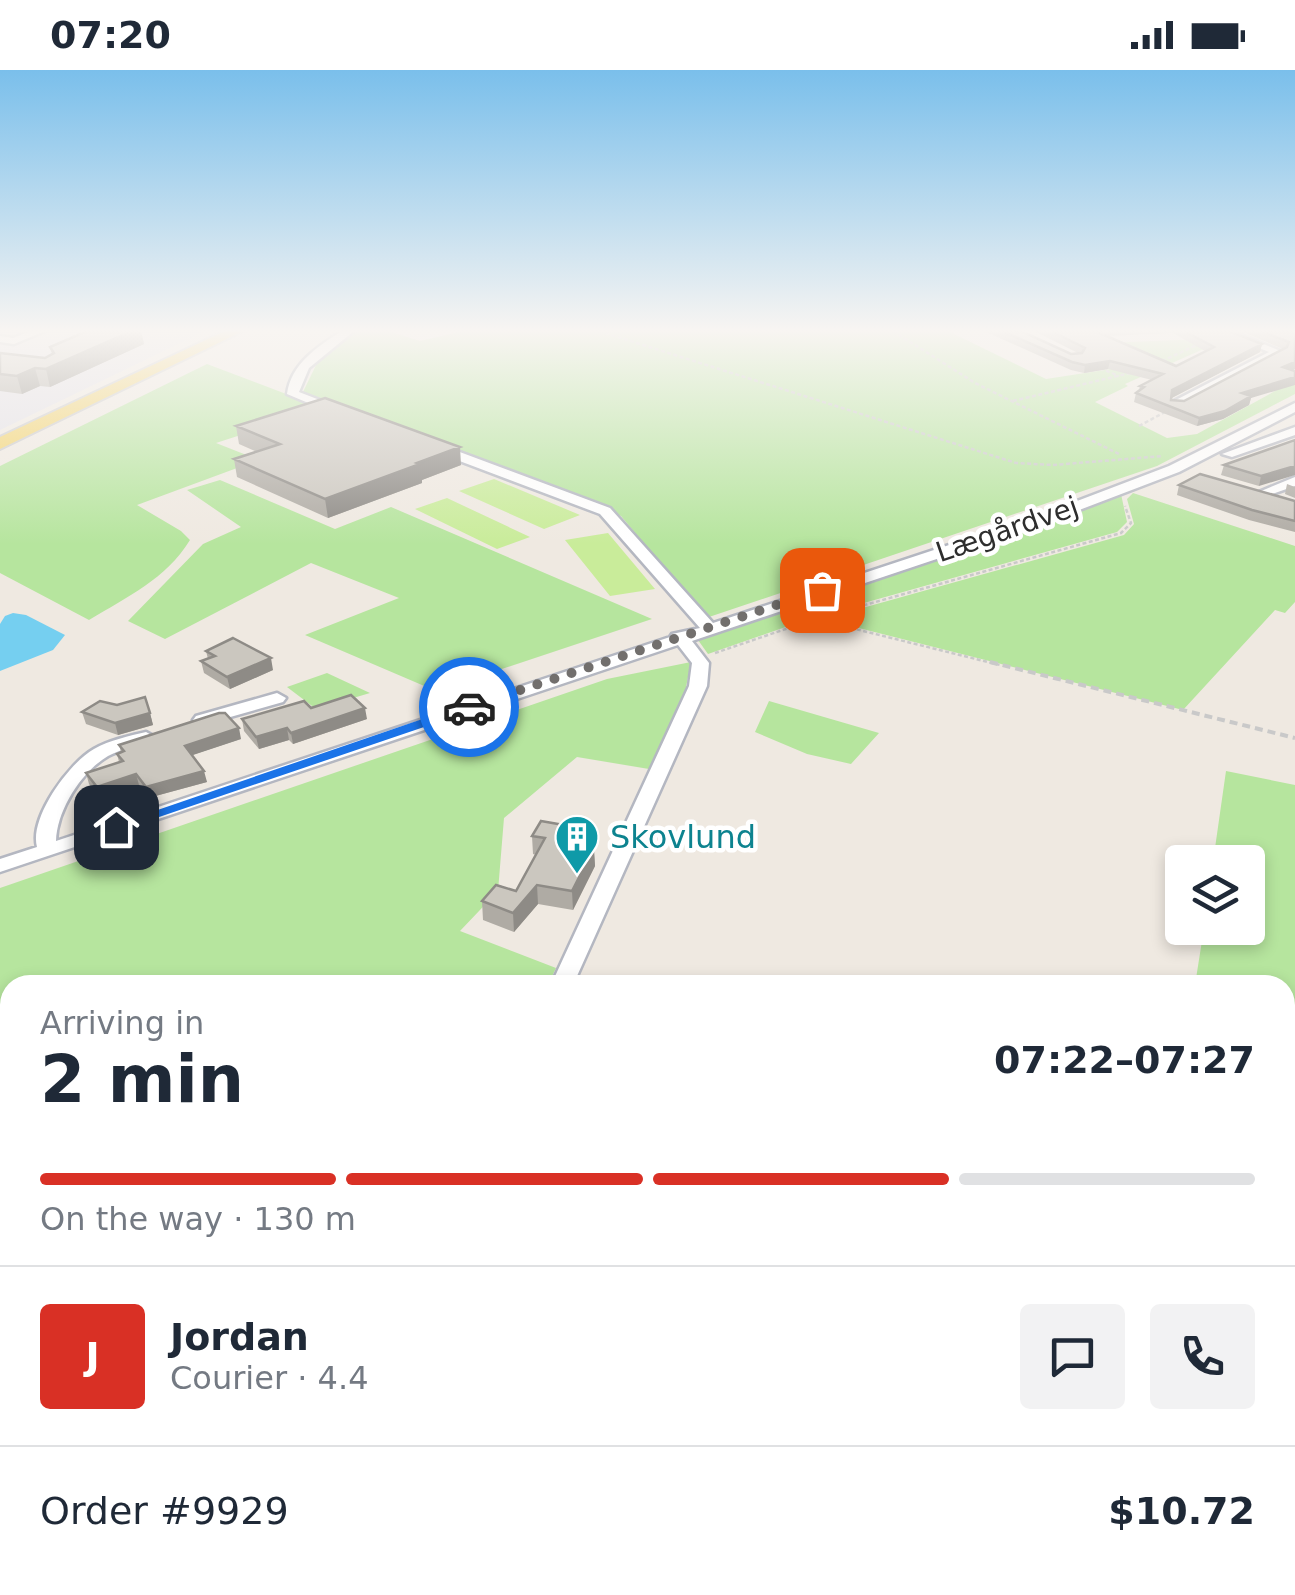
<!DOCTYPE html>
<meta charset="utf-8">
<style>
body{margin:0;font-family:"DejaVu Sans",sans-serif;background:#f2f2f3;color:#1f2937;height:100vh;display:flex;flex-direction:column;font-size:38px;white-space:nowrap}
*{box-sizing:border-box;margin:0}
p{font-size:32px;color:#747a83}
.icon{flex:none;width:55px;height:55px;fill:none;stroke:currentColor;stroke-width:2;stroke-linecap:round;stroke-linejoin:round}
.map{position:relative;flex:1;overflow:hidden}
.details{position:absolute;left:0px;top:905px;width:1295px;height:620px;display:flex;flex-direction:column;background:#fff;border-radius:30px 30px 0 0;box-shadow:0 5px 15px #0003}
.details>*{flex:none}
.fabs{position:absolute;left:1165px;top:775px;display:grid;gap:20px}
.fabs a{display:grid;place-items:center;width:100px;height:100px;border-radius:10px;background:#fff;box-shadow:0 5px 15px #0003;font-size:50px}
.pin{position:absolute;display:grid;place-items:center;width:85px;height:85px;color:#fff;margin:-42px;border-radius:20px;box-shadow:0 5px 15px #0006}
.courier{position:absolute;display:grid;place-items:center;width:100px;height:100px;margin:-50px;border:8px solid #1a73e8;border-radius:50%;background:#fff;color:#222;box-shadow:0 2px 12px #0007}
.summary em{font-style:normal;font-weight:700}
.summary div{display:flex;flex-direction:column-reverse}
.summary{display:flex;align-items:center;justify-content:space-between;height:170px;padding:0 40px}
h1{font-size:65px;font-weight:700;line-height:75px}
.bar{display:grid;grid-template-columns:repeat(4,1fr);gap:15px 10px;align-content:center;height:120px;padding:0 40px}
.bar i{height:12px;border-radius:8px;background:#e0e1e3}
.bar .on{background:#d93025}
.bar p{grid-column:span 4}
.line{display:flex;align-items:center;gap:25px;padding:0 40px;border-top:2px solid #e0e1e3}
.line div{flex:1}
.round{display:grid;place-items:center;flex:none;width:105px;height:105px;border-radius:10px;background:#f2f2f3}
.status{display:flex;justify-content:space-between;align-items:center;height:70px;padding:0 50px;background:#fff;direction:ltr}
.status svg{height:28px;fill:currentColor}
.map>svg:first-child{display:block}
.industrial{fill:#e3e1e8}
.green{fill:#b6e59e}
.pitch{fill:#c9ec9a}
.water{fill:#75cff0}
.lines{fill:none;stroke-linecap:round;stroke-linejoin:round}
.minor-casing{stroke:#b4b7c1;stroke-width:5}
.major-casing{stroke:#c9c9c9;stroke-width:4}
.path-far2{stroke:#c9c9c9;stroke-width:2.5;stroke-dasharray:4 2.5;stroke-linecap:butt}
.path-far1{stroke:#c9c9c9;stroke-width:4;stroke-dasharray:8 5;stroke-linecap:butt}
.path{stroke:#c9c9c9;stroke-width:6;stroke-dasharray:11 8;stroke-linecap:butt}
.minor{fill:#fff;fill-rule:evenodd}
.major{fill:#f2d163;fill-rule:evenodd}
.wall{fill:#afaba4;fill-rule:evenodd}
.shaded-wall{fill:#8e8b86}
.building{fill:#cbc7bf;stroke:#8e8b86;stroke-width:2.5}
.route{fill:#1a73e8}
.done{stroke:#726f6d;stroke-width:10;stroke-dasharray:0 18}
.labels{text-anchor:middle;stroke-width:9;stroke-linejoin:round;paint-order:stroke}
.far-street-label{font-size:28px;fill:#2e2e2e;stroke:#fff}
.culture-label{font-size:32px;fill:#0d838f;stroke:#fff;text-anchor:start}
</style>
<div class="status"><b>07:20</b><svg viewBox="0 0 49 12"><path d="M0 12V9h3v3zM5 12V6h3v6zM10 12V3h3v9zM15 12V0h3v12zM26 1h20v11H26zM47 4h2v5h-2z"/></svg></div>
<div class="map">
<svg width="1295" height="1525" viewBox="0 0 1295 1525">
<rect width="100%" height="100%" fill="#efe9e1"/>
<!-- industrial -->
<path class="industrial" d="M0,261H205L0,360Z"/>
<!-- green -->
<path class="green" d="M355,261H388L420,271L463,261H948L1046,309L1150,293L1106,273L1228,268L1125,314L1128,316L1095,332L1167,368L1197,364L1295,310V324L1157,396L706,548L621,446L302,324L319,289Z
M207,294L323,338L216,373L259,390L137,435L181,461L190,470C166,509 127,527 89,550L0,503V396Z
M220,410L335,459L391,437L652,549L436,621L305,565L399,528L311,493L165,569L128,551L203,474L241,457L187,420Z
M1133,423L1295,476V532L1285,543L1275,540L1183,640L823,549L1124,465L1134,454L1127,429Z
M1121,424L1127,452L1117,462L814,547L708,584L698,570L707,564L1070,445Z
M691,592L685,622L649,699L577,687L504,748L498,821L460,861L556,898L548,915H10V1515H88V1525H0V818L607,609Z
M327,603L370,623L316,639L287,617Z
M769,631L879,663L851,694L807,684L755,662Z
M1226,701L1295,715V1363L1285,1360V915H1195L1204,858H1248V792H1213Z
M722,1515H1040L993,1525H719Z"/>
<!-- pitch -->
<path class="pitch" d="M494,409L580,445L544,459L459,421Z
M447,428L530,467L497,479L415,439Z
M608,463L655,519L610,526L565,470Z"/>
<!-- water -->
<path class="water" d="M13,543L26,545L65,565L53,580L0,601V554L5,546Z"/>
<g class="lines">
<defs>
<path id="minor" d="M31,261H45L14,274L0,272V266L13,268Z
M342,261H354L309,298L299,322L343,339L345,342L339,346L287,324C291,294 318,276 342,261Z
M1218,261H1232L1283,282L1180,336H1172V332L1269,282Z
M1295,333V342L1179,402L1053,450L692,571L709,593L707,616L573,915H551L689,616L692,593L678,575L0,802V789L37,777C29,748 69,693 94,679C110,670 129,666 146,662L155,667L152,671C137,675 122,679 108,686C81,702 57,740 56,771L670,567L672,564L700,558L600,444L433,381V375H441L610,438L713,553L1043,444L1169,396Z
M1295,357V365L1232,387L1222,384Z
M1295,407V416L1261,428L1254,424Z
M277,623L286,628L283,632L202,655L193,650L196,646Z
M271,1515H306L302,1525H267Z"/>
<path id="major" d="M225,261H243L0,379V367Z"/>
</defs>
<!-- minor casing -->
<use href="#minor" class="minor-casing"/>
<!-- major casing -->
<use href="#major" class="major-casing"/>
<!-- path-far2 -->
<path class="path-far2" d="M599,261L1016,393L1053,395L1163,386
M893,261L975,313L1121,385
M1162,291L1199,274
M1100,298L1119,306
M1013,331L1130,303
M1139,356L1165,342
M819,550L1000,595
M715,583L815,549L1121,463L1131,453L1125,436"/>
<!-- path-far1 -->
<path class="path-far1" d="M990,592L1295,668"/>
<!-- path -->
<path class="path" d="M1285,1403L1295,1407
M136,1525L178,1516L177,1525
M1110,1525L1111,1515"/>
<!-- minor -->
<use href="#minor" class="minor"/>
<!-- major -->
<use href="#major" class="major"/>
</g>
<!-- wall -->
<path class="wall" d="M87,261H141L144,274L50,317L40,316L22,324L0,321V283L45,288L52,285L50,277Z
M984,261H1021L1071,284L1078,283L1034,261H1229L1262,274L1260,282L1171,328V330L1184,331L1283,279L1241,261H1293V300L1251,328L1249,335L1223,349L1197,356L1134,332L1136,323L1139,320L1140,316L1152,310L1108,299L1084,303L1071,300ZM1173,263L1205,281L1176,296L1108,266Z
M236,356L461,395L422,410V413L328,448L237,407L234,389L257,382L239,374Z
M1295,370L1259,416L1221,405L1224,395Z
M1287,414L1295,417V428L1285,424Z
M1179,415L1295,431V462L1249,450L1177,425Z
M206,581L273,600L230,619L204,603L201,591L208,589Z
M311,638L367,649L293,674L289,670L259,679L244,661L242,649Z
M82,642L150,643L153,655L118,665L86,654Z
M241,669L192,685L207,712L148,728L139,715L100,728L89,714L86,703L119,692L117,684L121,682L119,675Z
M592,760L595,796L573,840L538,834L514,862L483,850L482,831L516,821L536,785L533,784L532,766Z
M1166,1515H1277L1272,1525H1164Z"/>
<!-- shaded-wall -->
<path class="shaded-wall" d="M132,261H141L144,274L50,317L46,299Z
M1262,274L1260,282L1170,329L1172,320Z
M1110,291L1108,299L1084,303L1085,295Z
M1295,292V299L1281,305L1283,297Z
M35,298L40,316L22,324L17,306Z
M1295,307V315L1251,328L1249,335L1223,349L1197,356L1199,348L1242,323Z
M460,377L461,395L422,410V413L328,448L325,429Z
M1295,396V405L1259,416L1261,406Z
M271,588L273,600L230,619L227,607Z
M365,638L367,649L293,674L291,663Z
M150,643L153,655L118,665L115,653Z
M239,658L241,669L187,687L185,676Z
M287,658L289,670L259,679L256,667Z
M204,701L207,712L148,728L146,717Z
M136,704L139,715L100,728L97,717Z
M592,760V778L583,776Z
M594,778L595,796L573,840L572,821Z
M537,815L538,834L514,862L513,843Z
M573,1515H580L577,1525H570Z"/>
<!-- building -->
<path class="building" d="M87,261H132L46,299L35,298L17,306L0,304V283L45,288L54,283L50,277Z
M1002,261H1021L1071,284L1082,283L1085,278L1051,261H1095L1176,296L1214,277L1184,261H1229L1262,274L1172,320L1171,330L1184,331L1287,277L1289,272L1261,261H1295V292L1283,297L1295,301V307L1242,323L1251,326L1225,341L1199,348L1136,323L1144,317L1140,316L1163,304L1110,291L1085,295L1072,292Z
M325,328L460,377L417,393L420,394L325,429L234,389L280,374L236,356Z
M1295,370V396L1261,406L1224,395Z
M1200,404L1295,431V451L1252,440L1179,415Z
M233,568L271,588L227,607L201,591L215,586L206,581Z
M351,625L365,638L291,663L287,658L256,667L242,649L304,631L311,638Z
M145,627L150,643L115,653L82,642L100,631L117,635Z
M219,643H225L239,658L185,676L204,701L146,717L136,704L97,717L86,703L123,691L117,684L124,681L119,675Z
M541,751L592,760L583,776L594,778L572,821L537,815L513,843L482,831L496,815L516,821L545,768L532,766Z
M521,1515H573L570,1525H517Z
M1178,1515H1269L1268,1525H1203Z"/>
<!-- sky -->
<linearGradient id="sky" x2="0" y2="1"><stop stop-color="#7abfeb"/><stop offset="0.55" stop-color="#f8f5f2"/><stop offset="1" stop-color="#f8f5f2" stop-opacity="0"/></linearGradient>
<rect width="1295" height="474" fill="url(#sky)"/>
<!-- route -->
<path class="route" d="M469,633L476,637L474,640L121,760L108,757Z"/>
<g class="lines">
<!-- done -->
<path class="done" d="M469,637L822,520"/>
</g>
<!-- icons -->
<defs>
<symbol id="building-pin" viewBox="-11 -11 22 30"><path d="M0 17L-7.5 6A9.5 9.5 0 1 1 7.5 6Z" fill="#0f9aa8" stroke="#fff"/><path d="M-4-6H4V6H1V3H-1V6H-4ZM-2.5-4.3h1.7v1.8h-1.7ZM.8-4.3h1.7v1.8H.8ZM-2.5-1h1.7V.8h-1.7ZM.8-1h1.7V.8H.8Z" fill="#fff"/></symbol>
</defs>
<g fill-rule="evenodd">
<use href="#building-pin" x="552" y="742" width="50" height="68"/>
</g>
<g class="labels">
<!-- far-street labels -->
<g class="far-street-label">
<text transform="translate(1007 459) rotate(-19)" y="10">Lægårdvej</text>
</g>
<!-- culture labels -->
<g class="culture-label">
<text x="610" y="778">Skovlund</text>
</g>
</g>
</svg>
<div class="fabs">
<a><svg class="icon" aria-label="layers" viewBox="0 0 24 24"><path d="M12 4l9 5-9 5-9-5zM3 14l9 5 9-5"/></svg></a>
</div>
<div class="pin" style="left:822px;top:520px;background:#ea580c"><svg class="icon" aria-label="bag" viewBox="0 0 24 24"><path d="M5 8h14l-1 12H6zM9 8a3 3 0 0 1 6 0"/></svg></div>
<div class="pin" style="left:116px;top:757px;background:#1f2937"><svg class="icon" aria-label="home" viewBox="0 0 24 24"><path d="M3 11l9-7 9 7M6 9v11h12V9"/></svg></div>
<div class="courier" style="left:469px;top:637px"><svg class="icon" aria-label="car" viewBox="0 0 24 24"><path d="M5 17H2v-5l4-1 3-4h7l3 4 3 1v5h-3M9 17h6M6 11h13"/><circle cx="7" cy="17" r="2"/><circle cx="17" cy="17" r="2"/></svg></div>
<section class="details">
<div class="summary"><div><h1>2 min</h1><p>Arriving in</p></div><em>07:22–07:27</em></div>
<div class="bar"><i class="on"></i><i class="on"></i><i class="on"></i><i></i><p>On the way · 130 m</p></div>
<div class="line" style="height:180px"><b class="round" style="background:#d93025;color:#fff">J</b><div><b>Jordan</b><p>Courier · 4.4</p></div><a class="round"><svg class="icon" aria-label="chat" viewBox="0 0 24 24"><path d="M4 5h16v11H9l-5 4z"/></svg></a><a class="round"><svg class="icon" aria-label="phone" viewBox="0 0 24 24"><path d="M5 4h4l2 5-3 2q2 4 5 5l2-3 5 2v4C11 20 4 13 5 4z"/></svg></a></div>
<div class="line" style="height:130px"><div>Order #9929</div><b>$10.72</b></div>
</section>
</div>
